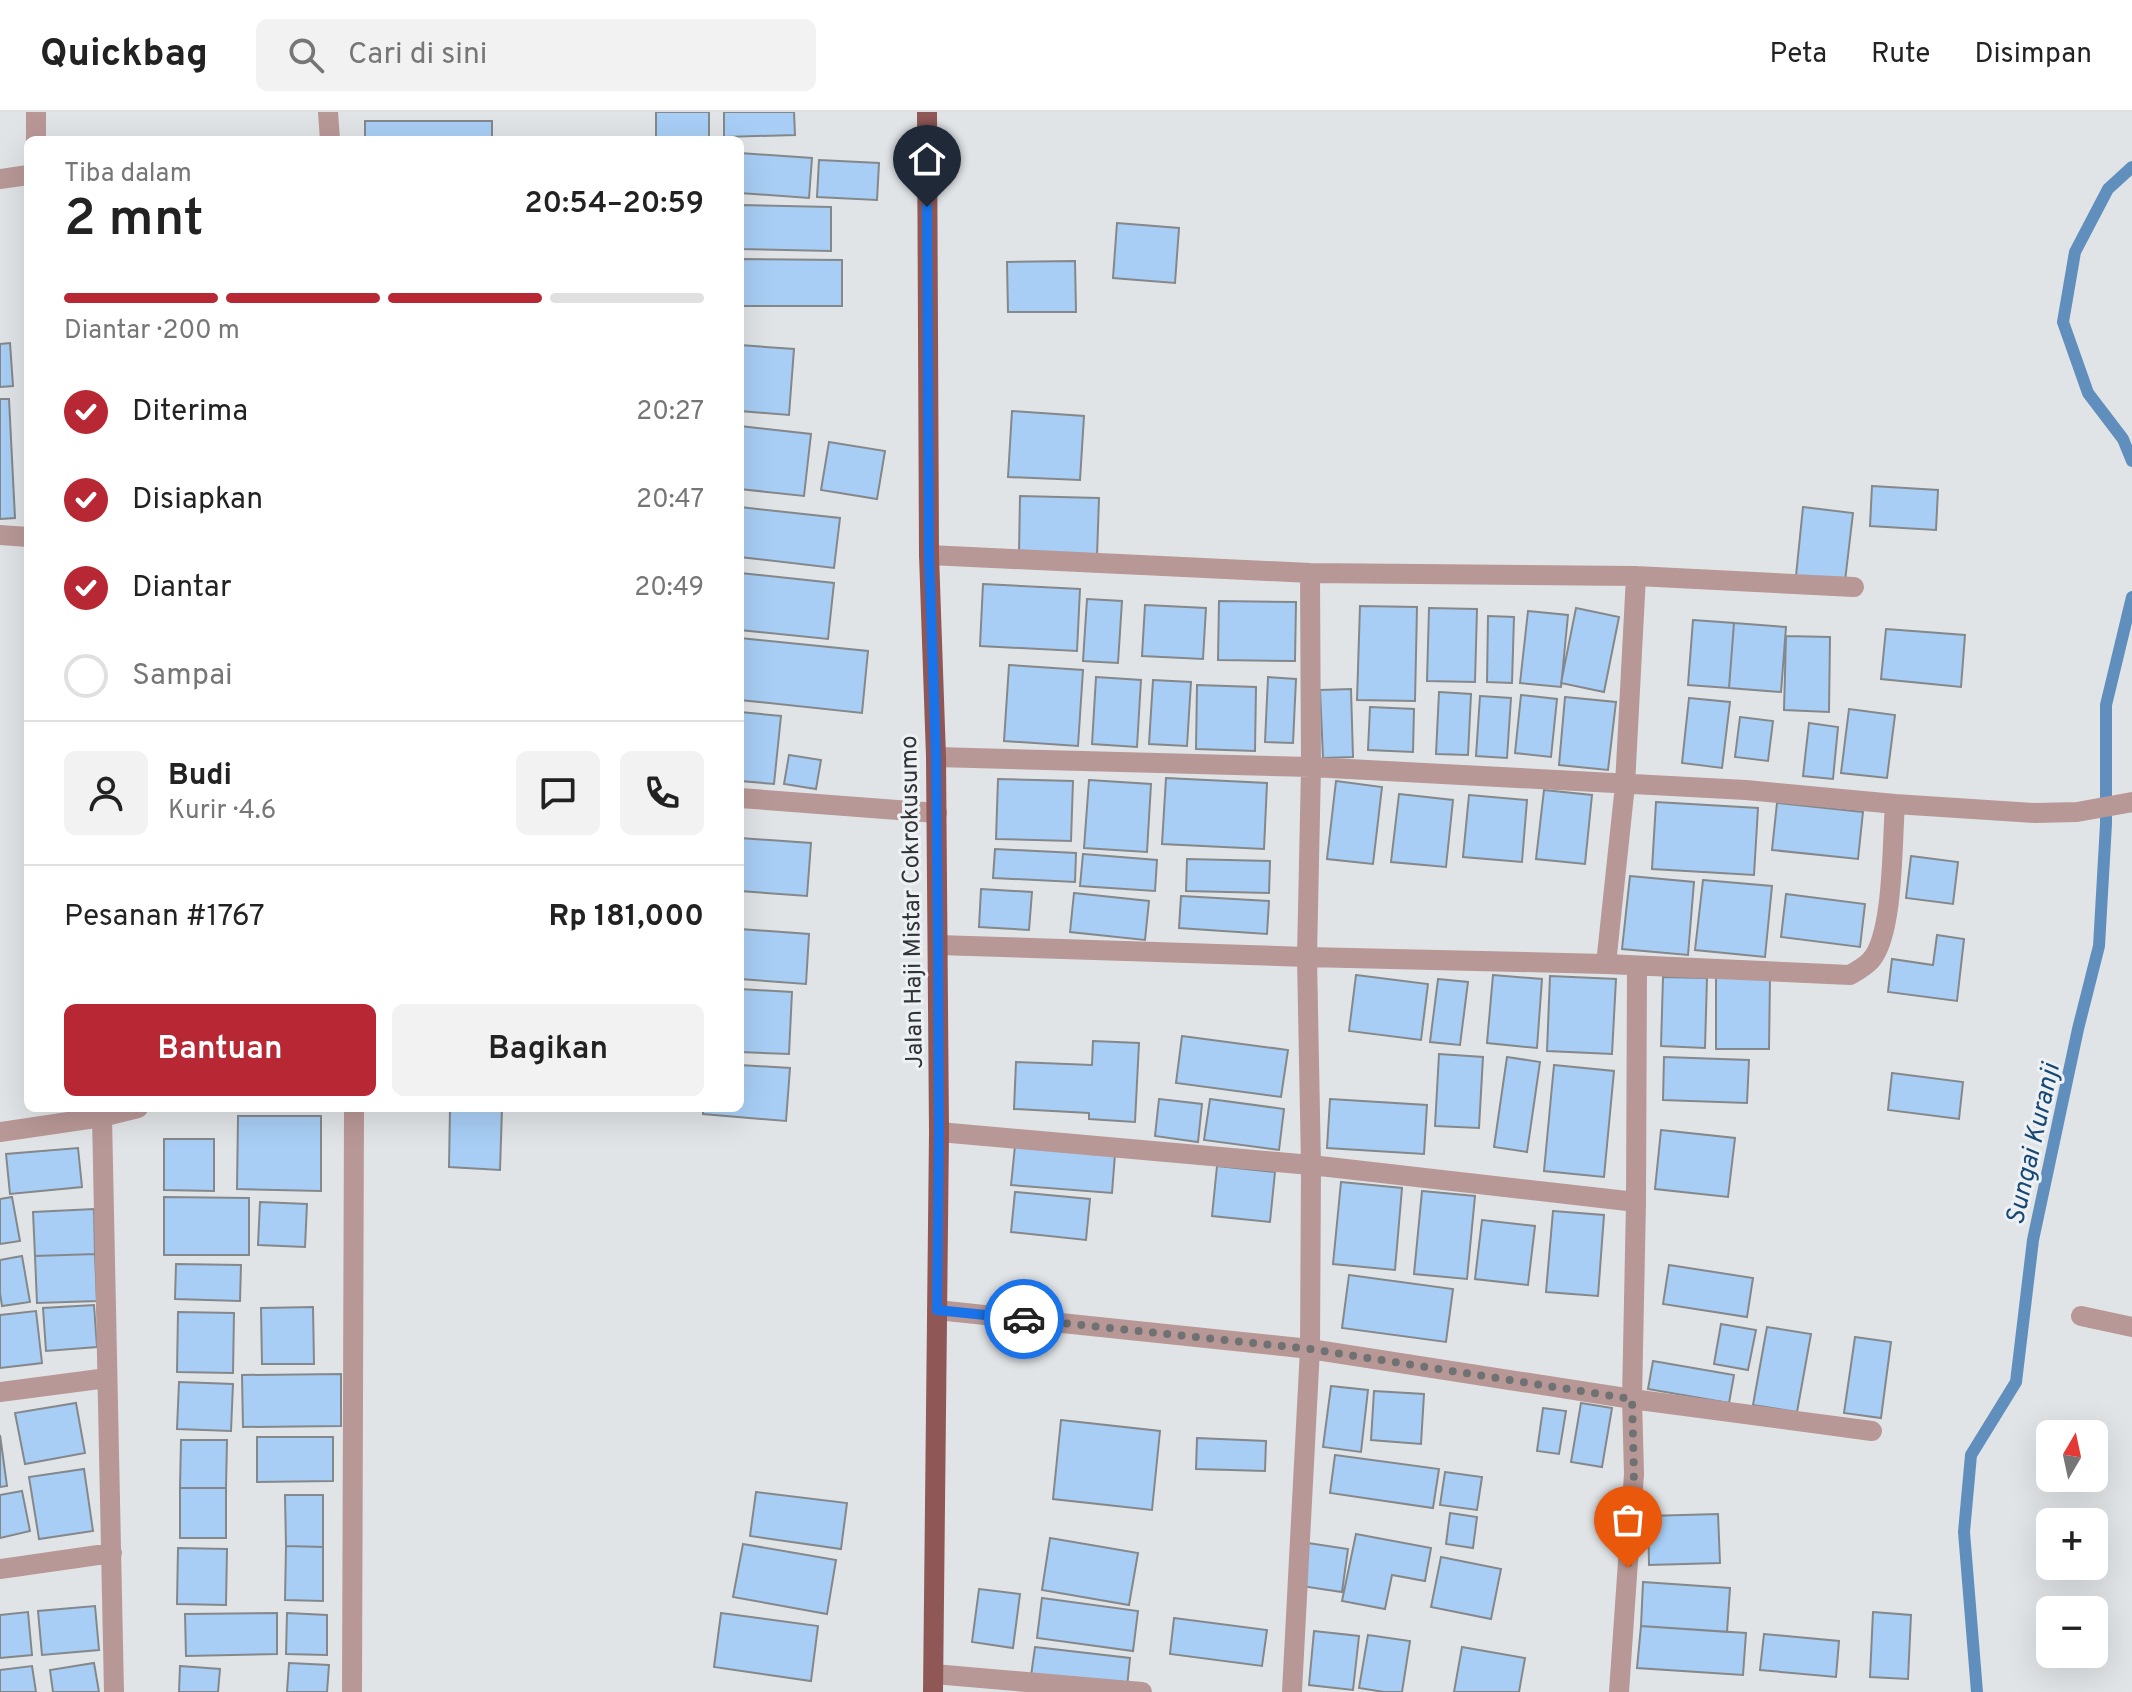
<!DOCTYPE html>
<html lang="id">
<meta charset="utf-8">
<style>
body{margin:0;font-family:Overpass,sans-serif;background:#f2f2f2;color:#222;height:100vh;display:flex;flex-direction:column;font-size:30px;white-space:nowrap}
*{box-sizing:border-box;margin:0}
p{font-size:26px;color:#767676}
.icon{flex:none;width:44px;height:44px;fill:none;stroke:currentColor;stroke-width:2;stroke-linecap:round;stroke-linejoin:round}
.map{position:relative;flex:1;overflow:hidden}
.details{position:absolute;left:24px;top:24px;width:720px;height:976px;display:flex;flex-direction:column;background:#fff;border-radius:12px;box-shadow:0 8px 32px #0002}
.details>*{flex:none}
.needle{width:52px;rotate:9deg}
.controls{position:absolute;left:2036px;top:1308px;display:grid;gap:16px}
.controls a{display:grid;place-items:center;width:72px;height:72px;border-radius:12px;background:#fff;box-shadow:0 8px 32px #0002;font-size:40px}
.pin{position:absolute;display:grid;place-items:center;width:68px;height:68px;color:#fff;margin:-82px -34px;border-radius:50% 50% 50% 0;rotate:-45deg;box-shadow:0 0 8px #0007}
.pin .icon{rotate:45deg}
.courier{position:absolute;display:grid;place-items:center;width:80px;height:80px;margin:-40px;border:6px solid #1a73e8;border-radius:50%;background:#fff;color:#222;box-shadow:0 2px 10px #0007}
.overview em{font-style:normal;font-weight:600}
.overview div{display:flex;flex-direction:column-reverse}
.overview{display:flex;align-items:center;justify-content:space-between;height:136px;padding:0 40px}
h1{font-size:52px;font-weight:600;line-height:60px}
.bar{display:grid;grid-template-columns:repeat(4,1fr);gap:12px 8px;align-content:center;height:96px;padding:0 40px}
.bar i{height:10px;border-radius:6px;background:#e0e0e0}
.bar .on{background:#b82734}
.bar p{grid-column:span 4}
.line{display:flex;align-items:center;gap:20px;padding:0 40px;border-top:2px solid #e0e0e0}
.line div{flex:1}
.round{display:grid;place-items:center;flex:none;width:84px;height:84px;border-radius:12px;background:#f2f2f2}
ol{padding:0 40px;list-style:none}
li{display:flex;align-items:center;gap:24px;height:88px}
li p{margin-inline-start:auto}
li .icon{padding:8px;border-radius:50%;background:#b82734;color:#fff;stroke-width:4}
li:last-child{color:#767676}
li i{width:44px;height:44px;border:4px solid #e0e0e0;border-radius:50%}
.action{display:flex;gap:16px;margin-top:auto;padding:16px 40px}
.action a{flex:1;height:92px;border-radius:12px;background:#b82734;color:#fff;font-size:32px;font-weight:600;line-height:92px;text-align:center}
.action a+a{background:#f2f2f2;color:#222}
header{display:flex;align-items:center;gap:48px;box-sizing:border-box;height:112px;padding:0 40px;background:#fff;border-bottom:2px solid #e0e0e0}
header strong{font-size:38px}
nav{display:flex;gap:44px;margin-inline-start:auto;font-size:28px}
.search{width:560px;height:72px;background:#f2f2f2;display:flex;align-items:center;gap:20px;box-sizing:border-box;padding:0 28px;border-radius:12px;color:#767676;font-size:30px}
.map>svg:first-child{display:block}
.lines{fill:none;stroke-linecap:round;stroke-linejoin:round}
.stream{stroke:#618fbd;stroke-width:12}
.building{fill:#a8cef5;stroke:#85888a;stroke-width:2}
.minor{stroke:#b89896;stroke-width:20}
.major{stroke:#8f5856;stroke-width:20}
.done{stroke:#6f7173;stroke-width:8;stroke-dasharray:0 14.4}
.route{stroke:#1a73e8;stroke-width:10}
.labels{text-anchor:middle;stroke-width:6;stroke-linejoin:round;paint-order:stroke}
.street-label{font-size:24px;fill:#323334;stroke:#eef1f4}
.water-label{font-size:26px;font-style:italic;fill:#164875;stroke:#eef1f4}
</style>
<header>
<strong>Quickbag</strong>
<div class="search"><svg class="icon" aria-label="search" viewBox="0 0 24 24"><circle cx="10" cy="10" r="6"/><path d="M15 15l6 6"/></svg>Cari di sini</div>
<nav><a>Peta</a><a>Rute</a><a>Disimpan</a></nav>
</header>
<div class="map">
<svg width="2132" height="1580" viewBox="0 0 2132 1580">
<rect width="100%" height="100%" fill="#e1e4e7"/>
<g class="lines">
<!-- stream -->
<path class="stream" d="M2132,55L2108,77L2075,140L2063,210L2088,281L2123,327L2132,349
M1977,1580L1964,1420L1971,1343L2016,1270L2033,1128L2078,917L2099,834L2106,712V593L2132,485"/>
</g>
<!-- building -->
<path class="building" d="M656,0H709V28H656Z
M724,0H794L795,23L724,25Z
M365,9H492V28H365Z
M740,41L812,46L809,86L740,81Z
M819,48L879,51L877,88L817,85Z
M740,93L831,95V139L740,137Z
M1117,111L1179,116L1175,171L1113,166Z
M740,147L842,148V194H740Z
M1075,149L1076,200H1008L1007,150Z
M10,231L13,274L0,275V232Z
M740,233L794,237L789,303L740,299Z
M0,287H9L15,406L0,407Z
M1012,299L1084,304L1080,368L1008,365Z
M740,314L811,322L804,384L740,377Z
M829,330L885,339L877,387L821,378Z
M1872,374L1938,378L1936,418L1870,414Z
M1020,384L1099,386L1097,444L1019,441Z
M740,395L840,406L834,456L740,445Z
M1803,395L1853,401L1845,469L1796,464Z
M740,461L834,471L828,527L740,518Z
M983,472L1080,477L1077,539L980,534Z
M1087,487L1122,489L1118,551L1083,549Z
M1219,489L1296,490L1295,549L1218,548Z
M1145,493L1206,496L1203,547L1142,544Z
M1360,494L1417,495L1415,589L1357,588Z
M1429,496L1477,497L1475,570L1427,569Z
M1576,496L1619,505L1604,580L1561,571Z
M1528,499L1568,503L1561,575L1520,571Z
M1488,504L1514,505L1512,571L1487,570Z
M1693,508L1734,511L1729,576L1688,573Z
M1734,511L1786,515L1781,580L1729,576Z
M1886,517L1965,523L1961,575L1881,567Z
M1786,524L1830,525L1829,600L1784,598Z
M740,526L868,539L862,601L740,588Z
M1009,553L1083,558L1078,634L1004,629Z
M1096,565L1141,568L1137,635L1092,632Z
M1268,565L1296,567L1293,631L1265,630Z
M1153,568L1191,570L1187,634L1149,632Z
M1197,573L1256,575L1255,639L1196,637Z
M1351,577L1353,645L1323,646L1320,578Z
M1439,580L1471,582L1468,643L1436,642Z
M1521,583L1557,587L1551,645L1515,641Z
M1480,584L1511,586L1507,646L1476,644Z
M1565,585L1616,590L1608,658L1559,653Z
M1689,586L1730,590L1722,656L1682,651Z
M1370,595L1414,597L1413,640L1368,638Z
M1849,597L1895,603L1887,666L1841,661Z
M740,600L781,604L774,672L740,669Z
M1740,605L1773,609L1768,649L1735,645Z
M1809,611L1838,615L1833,667L1803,664Z
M789,643L821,648L816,677L784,672Z
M1166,666L1267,671L1264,737L1162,732Z
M998,667L1073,669L1071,729L996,727Z
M1089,668L1151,672L1147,740L1084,736Z
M1336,669L1382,675L1373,752L1327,747Z
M1544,678L1592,683L1585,752L1536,747Z
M1399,682L1453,688L1446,755L1391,750Z
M1469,683L1527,688L1522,750L1463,745Z
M1656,690L1758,696L1754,763L1652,757Z
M1777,691L1863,700L1858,747L1772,738Z
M740,726L811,731L807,784L740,779Z
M995,737L1076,741L1075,770L993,766Z
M1083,742L1157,748L1155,779L1080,774Z
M1911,744L1958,750L1953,792L1906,786Z
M1187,747L1270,749L1269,781L1186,779Z
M1630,764L1694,770L1688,843L1622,837Z
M1703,768L1772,774L1765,845L1695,838Z
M981,777L1032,780L1029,818L979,815Z
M1074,781L1149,789L1145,828L1070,820Z
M1786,782L1865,792L1860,835L1781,825Z
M1181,784L1269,789L1267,822L1179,816Z
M740,817L809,822L806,872L740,867Z
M1937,823L1964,827L1957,889L1888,880L1892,847L1933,853Z
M1356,863L1428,872L1421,928L1349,919Z
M1493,863L1542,867L1537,936L1487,931Z
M1550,864L1616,867L1612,942L1547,939Z
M1663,865L1707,866L1705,936L1661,934Z
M1716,865H1770L1769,937H1716Z
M1438,867L1468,870L1460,933L1430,930Z
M740,877L792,880L789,942L740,940Z
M1182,924L1288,938L1281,985L1176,971Z
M1093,929L1139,931L1135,1010L1089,1007V1001L1014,997L1016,950L1092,953Z
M1439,942L1483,945L1479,1016L1435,1014Z
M1507,945L1540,950L1527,1040L1494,1035Z
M1664,945L1749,948L1747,991L1663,988Z
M740,953L790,956L786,1009L703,1002V996H740Z
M1554,953L1614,959L1604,1065L1544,1059Z
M1892,961L1963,970L1959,1007L1888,998Z
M1159,987L1202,992L1198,1030L1155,1024Z
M1210,987L1284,997L1279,1038L1204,1028Z
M1330,987L1427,993L1424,1042L1327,1036Z
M450,996L502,997L500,1058L449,1055Z
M238,1004H321V1079L237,1077Z
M1661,1018L1735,1026L1728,1085L1655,1077Z
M164,1027H214V1079L164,1078Z
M1015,1034L1115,1042L1112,1081L1011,1073Z
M78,1036L82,1075L10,1082L6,1042Z
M1217,1054L1275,1060L1270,1110L1212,1104Z
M1341,1070L1402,1076L1395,1158L1333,1152Z
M1422,1079L1475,1084L1467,1167L1414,1162Z
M1015,1080L1090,1087L1086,1128L1011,1120Z
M12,1085L20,1129L0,1132V1087Z
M164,1085L249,1086V1143H164Z
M260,1090L307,1092L305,1135L258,1133Z
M94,1097L95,1142L35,1144L33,1100Z
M1553,1099L1604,1103L1598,1184L1546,1180Z
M1482,1108L1535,1114L1528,1173L1475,1167Z
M95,1142L97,1189L37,1191L35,1144Z
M22,1144L30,1190L2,1194L0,1181V1148Z
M176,1152L241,1153L240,1189L175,1187Z
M1669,1153L1753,1166L1747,1205L1663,1192Z
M1349,1163L1453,1177L1446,1230L1342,1216Z
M94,1193L97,1235L46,1239L43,1196Z
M313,1195L314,1252H262L261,1196Z
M36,1199L42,1251L0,1256V1203Z
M178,1200L234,1201L233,1261L177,1260Z
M1721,1212L1756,1218L1748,1258L1714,1252Z
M1767,1215L1811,1222L1797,1300L1753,1293Z
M1855,1225L1891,1230L1881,1306L1844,1301Z
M1653,1249L1734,1263L1729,1291L1648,1277Z
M341,1262V1314L243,1315L242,1263Z
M179,1270L233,1272L231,1319L177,1317Z
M1331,1274L1368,1278L1361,1340L1323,1335Z
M1374,1279L1424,1282L1421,1332L1371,1328Z
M76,1291L85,1341L25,1352L15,1301Z
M1581,1291L1612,1296L1602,1355L1571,1350Z
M1543,1296L1566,1299L1559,1342L1537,1339Z
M1061,1308L1160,1319L1152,1398L1053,1387Z
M0,1323L7,1374L0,1375Z
M257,1325H333V1369L257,1370Z
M1197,1326L1266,1329L1265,1359L1196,1357Z
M181,1328H227L226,1376H180Z
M1335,1343L1439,1357L1433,1396L1330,1381Z
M84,1357L93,1419L39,1427L29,1365Z
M1445,1360L1482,1365L1477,1398L1440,1393Z
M180,1376H226V1426H180Z
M22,1379L30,1419L0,1426V1383Z
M756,1380L847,1391L841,1437L750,1424Z
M285,1383H323V1435L286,1434Z
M1450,1401L1477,1405L1473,1436L1446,1432Z
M1718,1402L1720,1451L1649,1453L1648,1404Z
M1356,1422L1431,1436L1425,1469L1392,1463L1385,1497L1342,1489Z
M1050,1426L1138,1441L1129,1493L1042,1478Z
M1308,1431L1348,1437L1342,1480L1301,1474Z
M743,1432L836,1448L827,1502L733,1485Z
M286,1434L323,1435V1489L285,1488Z
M178,1436L227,1437L226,1493L177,1492Z
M1441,1445L1501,1457L1491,1507L1431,1495Z
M1643,1470L1730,1476L1727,1520L1641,1514Z
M979,1477L1020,1482L1013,1536L972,1530Z
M1042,1486L1138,1499L1133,1539L1037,1526Z
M95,1494L99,1538L42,1543L38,1499Z
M28,1500L32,1543L0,1546V1503Z
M1873,1500L1911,1503L1908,1567L1870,1565Z
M277,1501V1542L186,1544L185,1502Z
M287,1501L327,1503V1543L286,1542Z
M721,1501L818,1514L811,1569L714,1555Z
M1174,1506L1267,1518L1262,1554L1170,1542Z
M1641,1514L1746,1521L1743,1563L1637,1556Z
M1314,1519L1359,1524L1353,1578L1309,1573Z
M1764,1522L1839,1529L1836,1565L1760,1558Z
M1368,1523L1410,1529L1402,1580H1384L1359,1576Z
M1035,1535L1130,1546L1127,1575L1031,1564Z
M1462,1535L1525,1546L1519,1580H1454Z
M94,1551L99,1580H53L50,1558Z
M289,1551L329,1553L327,1580H287Z
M32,1554L36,1580H0V1558Z
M180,1554L220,1557L218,1580H179Z"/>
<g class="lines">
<!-- minor -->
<path class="minor" d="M36,0V28
M328,0L330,28
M0,67L28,63
M0,423L28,425
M929,443L1310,461L1636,464L1854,475
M936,645L1311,655L1746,678L1895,692L2035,701L2077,700L2132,690
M740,686L937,701
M938,833L1307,845L1606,852L1850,863C1857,859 1866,854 1871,848C1894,822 1892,729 1895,692
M1606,852L1625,673L1636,464
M102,1005L114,1580
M0,1020L102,1005L138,996
M939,1020L1311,1053L1636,1090L1632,1287L1634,1362L1619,1580
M1636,1090L1637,854
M937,1198L1310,1237L1632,1287L1872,1319
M2081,1204L2132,1215
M0,1280L107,1266
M0,1457L112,1441
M934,1562L1142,1580
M352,1580L354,996
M1292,1580L1310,1237L1311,1053L1307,845L1311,655L1310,461"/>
<!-- major -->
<path class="major" d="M927,0L929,443L936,645L939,1020L933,1580"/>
</g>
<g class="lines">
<!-- done -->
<path class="done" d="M1024,1207L1310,1237L1632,1287L1634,1362L1628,1456"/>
<!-- route -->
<path class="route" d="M927,95L929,443L936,645L938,833L939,1020L937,1198L1024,1207"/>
</g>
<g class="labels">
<!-- street labels -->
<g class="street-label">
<text transform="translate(911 790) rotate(-91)" y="8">Jalan Haji Mistar Cokrokusumo</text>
</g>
<!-- water labels -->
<g class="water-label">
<text transform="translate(2032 1032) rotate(-77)" y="9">Sungai Kuranji</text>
</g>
</g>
</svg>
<div class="controls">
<a><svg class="needle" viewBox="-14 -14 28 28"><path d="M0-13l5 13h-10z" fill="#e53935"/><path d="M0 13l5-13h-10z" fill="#767676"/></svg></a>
<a>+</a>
<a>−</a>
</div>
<div class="pin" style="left:1628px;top:1456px;background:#ea580c"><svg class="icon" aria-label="bag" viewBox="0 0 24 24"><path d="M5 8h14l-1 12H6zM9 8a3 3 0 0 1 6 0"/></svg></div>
<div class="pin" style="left:927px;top:95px;background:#1f2937"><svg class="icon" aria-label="home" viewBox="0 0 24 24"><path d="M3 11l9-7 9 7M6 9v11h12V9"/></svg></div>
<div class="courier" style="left:1024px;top:1207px"><svg class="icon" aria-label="car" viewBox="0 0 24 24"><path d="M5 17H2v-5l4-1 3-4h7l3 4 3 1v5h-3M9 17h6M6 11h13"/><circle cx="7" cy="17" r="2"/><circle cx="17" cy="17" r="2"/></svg></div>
<section class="details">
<div class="overview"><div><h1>2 mnt</h1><p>Tiba dalam</p></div><em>20:54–20:59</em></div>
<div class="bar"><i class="on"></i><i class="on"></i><i class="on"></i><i></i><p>Diantar · 200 m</p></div>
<ol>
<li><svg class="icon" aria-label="check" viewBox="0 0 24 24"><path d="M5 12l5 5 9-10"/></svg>Diterima<p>20:27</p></li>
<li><svg class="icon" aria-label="check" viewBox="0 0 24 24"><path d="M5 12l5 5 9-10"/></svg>Disiapkan<p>20:47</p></li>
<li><svg class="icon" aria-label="check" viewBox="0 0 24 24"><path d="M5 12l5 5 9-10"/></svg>Diantar<p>20:49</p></li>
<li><i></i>Sampai</li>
</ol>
<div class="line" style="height:144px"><a class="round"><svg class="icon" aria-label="person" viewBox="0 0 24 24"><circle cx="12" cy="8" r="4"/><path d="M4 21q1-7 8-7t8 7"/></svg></a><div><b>Budi</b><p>Kurir · 4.6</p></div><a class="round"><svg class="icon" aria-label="chat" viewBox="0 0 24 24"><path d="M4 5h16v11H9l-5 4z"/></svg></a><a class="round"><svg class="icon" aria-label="phone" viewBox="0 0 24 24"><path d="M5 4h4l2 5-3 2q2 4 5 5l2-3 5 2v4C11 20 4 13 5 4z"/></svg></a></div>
<div class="line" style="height:104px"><div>Pesanan #1767</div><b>Rp 181,000</b></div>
<div class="action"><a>Bantuan</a><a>Bagikan</a></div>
</section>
</div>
